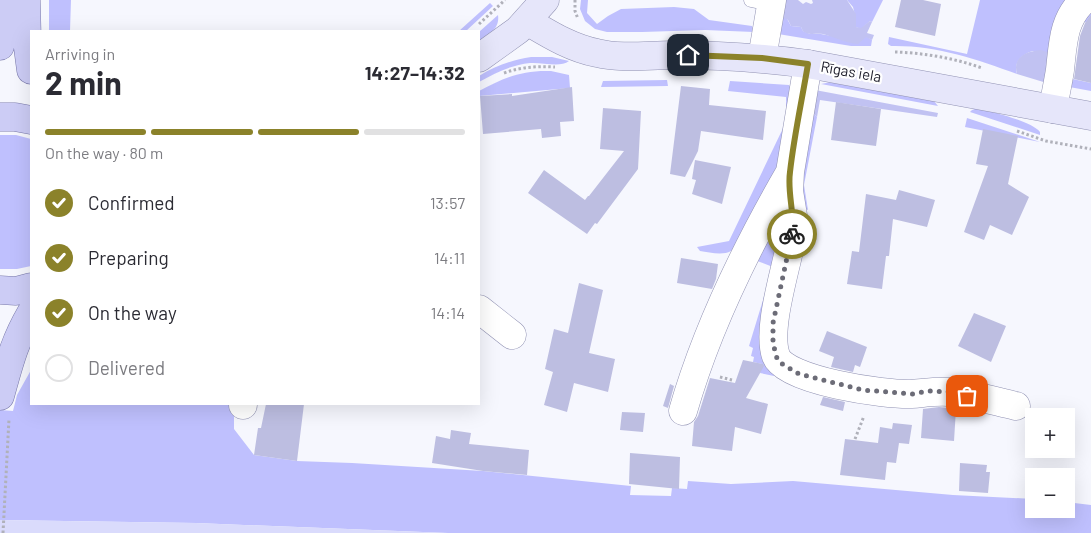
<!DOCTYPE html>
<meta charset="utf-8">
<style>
body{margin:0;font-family:Barlow,sans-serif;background:#f7f7f7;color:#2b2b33;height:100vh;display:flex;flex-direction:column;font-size:19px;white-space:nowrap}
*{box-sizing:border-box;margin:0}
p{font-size:16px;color:#7c7c81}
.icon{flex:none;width:28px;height:28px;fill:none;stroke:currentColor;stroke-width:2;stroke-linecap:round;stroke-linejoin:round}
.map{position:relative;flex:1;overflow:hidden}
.details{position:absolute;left:30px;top:30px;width:450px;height:375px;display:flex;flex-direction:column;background:#fff;border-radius:0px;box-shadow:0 5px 20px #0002}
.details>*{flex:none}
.fabs{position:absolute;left:1025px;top:408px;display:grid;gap:10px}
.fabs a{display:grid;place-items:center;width:50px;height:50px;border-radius:0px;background:#fff;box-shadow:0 5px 20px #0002;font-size:25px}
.pin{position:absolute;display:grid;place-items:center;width:42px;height:42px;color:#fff;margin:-21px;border-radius:10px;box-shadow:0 2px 8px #0006}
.courier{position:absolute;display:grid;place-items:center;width:50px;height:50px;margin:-25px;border:4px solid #8b822a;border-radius:50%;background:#fff;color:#222;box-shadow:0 1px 6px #0007}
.head em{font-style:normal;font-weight:700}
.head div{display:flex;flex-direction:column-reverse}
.head{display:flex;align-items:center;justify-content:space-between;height:85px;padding:0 15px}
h1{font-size:32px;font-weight:700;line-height:38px}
.bar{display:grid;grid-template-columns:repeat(4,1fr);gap:8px 5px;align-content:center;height:60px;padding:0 15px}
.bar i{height:6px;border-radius:4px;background:#e1e1e2}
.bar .active{background:#8b822a}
.bar p{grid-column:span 4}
ol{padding:0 15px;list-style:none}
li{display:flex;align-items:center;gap:15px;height:55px}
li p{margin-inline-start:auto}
li .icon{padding:5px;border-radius:50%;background:#8b822a;color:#fff;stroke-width:4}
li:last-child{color:#7c7c81}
li i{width:28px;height:28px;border:2px solid #e1e1e2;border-radius:50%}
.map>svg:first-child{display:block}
.green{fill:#bfc0fe}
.forest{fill:#c1c2f2}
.water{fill:#dadbfc}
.building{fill:#bdbee1}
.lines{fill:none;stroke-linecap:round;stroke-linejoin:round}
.service-casing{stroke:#9192b3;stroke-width:15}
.minor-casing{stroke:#9192b3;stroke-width:29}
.secondary-casing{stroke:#9192b3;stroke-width:29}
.primary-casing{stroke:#7a7aab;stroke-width:29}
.path{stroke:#b0b1ba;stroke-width:3;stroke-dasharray:2.5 2.5;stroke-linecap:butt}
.service{stroke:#fff;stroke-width:14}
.minor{stroke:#fff;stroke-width:28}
.secondary{stroke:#e6e6fa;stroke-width:28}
.primary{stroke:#ccccf5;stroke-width:28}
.done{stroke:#6c6c77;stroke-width:5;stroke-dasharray:0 9}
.route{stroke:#8b822a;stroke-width:6}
.labels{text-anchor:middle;stroke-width:4.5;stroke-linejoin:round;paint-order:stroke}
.street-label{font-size:15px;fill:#21212e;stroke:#fff}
</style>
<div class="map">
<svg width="1091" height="533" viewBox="0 0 1091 533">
<rect width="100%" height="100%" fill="#f6f7fe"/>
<!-- green -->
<path class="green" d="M49,0H71L70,31H49Z
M581,0H588L587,13L597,24L608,16L621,9L674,7L694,9L709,20L752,26L754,32L705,30L642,32H607L595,29L585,21L580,9Z
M847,0H883L872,22L870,21L861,29L856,27V19L853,7Z
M980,0H1074L1054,59L1033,51C1022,54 1013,62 1017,74C976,59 935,45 891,46L888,44L889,37L967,54Z
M490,3L493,6L466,31H459Z
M780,6L791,26L801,27L803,31L810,34H821L837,37L845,41L866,36L872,40L871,46H851L778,34Z
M1087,11L1091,12V23L1078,21L1068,78L1091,83V91L1064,86C1066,66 1065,19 1087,11Z
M498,15C500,29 489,34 479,41V32Z
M531,57H552L569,61C560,68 542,62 530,63C511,65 495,73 479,82V76C495,66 512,60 531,57Z
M551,71L569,75L570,88L479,96V91C504,78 521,70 551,71Z
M667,80L668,86L601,87L603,81Z
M730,81L789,85C800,102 786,146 779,164C776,173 770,182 766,192C758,209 747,240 731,251C722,256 709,252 700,251L697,247L729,241L786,122V97L728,91Z
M831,82L934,101L938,106L821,84Z
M978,108C992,112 1031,121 1040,132V135L970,112L972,110Z
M811,111L817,117L804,185L808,210L803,208L797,189Z
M967,118L1040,142L965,127Z
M0,135H16L31,139V266L17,269H0Z
M778,215L787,217L788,229L768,333L769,355L773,367L774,376L760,373L762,364L753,362L754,357L751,356L753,348L749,346L773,267L752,259L703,371L701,370L748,259L772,219Z
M31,370V404H234V429L254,455L297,461L352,463L483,471L631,486L630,495L671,496L672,488L687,489L688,481L731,484L793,481L953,495L1034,499V509H1066V502L1091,505V533H448L196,523L0,520V410L13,411L17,395Z"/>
<!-- forest -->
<path class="forest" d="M781,0H798L803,4L806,2L811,4L813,3L812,0H847L856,14V27L861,28L870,21L872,22L867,33L874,35L872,40L866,37L858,44C846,43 834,37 823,34C817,33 812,35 806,33C802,31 803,31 801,27L791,26L788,20L782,17Z
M1041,50L1050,53V84L1017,74C1012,57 1027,51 1041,50Z
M815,90L938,113L937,117L820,100L817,117L811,111Z"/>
<!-- water -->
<path class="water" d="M0,520L196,523L448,533H0Z"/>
<!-- building -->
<path class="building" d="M901,0H923L941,4L935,36L895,27Z
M1091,15V83L1074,79L1080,36L1085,23Z
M681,86L710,89L709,105L766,111L763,140L701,131L698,151L685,177L670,174Z
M572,87L574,121L560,122L561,136L542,138L541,129L483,134L480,96L512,94V96Z
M836,102L881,109L876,146L831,140Z
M603,108L641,111L638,169L597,224L595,223L587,234L528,193L544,170L585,200L588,196H589L624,151L600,149Z
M983,129L1018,136L1008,184L1029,197L1012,235L990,225L984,240L964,232L988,166L976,164Z
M695,160L731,167L722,204L692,194L696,180L692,179Z
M899,190L935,200L927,227L893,219L889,256H886L882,289L847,284L852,251L859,252L866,194L896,200Z
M681,258L718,264L716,279L712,289L677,283Z
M579,283L603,290L589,353L615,359L608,392L574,383L567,412L544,405L553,372L545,369L554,329L568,333Z
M974,313L1006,326L991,362L958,346Z
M827,331L867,347L860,367L855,365L853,372L831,367L834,357L819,351Z
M743,360L763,364L764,366L746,398L768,404L761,434L735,427L732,451L692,446L694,422L698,416L710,378L735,383Z
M670,384L674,386L668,408L663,406Z
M823,397L845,402L843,411L820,405Z
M266,404H304L297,461L254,455L258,428H261Z
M939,407L956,409L954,441L921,438L923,409Z
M622,412L645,413L643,432L620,430Z
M893,423L912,425L909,444L899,443L896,463L887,462L885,480L840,475L845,439L878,443L880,427L892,429Z
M451,430L471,433L469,444L529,450L527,475L483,471L432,463L436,436L450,439Z
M630,453L680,457L679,489L629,484Z
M960,463L987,465L986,472H990L988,493L959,491Z"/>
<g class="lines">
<defs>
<path id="service" d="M751,0L771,4"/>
<path id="minor" d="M762,58L772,0
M808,64L790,172L789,191L794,222L792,236C787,267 766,328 776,356C785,381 886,395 911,394C925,393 935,391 949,392C971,394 994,401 1016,406
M1053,109C1055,96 1058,83 1060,70C1063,43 1063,19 1084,0
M479,309L512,335
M243,405V404
M683,411C707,327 746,248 790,172"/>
<path id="secondary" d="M527,21C549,34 571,48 597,53C621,59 648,55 673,55C718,55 763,58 808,64L1091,116
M479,58L518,30L545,0"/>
<path id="primary" d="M26,0L27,40L31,70
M0,46L5,0
M0,117H15L31,120
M0,290L16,291L31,287
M0,396C9,364 14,342 31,313"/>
</defs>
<!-- service casing -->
<use href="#service" class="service-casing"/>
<!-- minor casing -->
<use href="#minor" class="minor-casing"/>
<!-- secondary casing -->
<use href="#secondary" class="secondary-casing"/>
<!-- primary casing -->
<use href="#primary" class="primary-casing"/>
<!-- path -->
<path class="path" d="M575,0V11L578,19
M479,24L505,0
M895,52C924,53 954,58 982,68
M504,73C521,67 537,66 555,67
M1017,131L1046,141L1091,149
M720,377L732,380
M855,439L864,416
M3,533L9,419"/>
<!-- service -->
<use href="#service" class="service"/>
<!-- minor -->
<use href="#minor" class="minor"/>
<!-- secondary -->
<use href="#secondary" class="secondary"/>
<!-- primary -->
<use href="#primary" class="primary"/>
</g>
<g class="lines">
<!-- done -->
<path class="done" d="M792,234L773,323V342L776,356L779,362L799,374L863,390L912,394L929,391L951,392L967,396"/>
<!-- route -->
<path class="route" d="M688,55L762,58L808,64C802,100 794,136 790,172C787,193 795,213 792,234"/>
</g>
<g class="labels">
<!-- street labels -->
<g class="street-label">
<text transform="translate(851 72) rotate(10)" y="5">Rīgas iela</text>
</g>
</g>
</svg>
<div class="fabs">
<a>+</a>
<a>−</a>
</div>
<div class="pin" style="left:967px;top:396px;background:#ea580c"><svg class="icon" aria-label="bag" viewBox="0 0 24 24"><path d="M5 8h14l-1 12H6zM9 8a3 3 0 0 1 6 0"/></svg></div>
<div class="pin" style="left:688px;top:55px;background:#1f2937"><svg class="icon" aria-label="home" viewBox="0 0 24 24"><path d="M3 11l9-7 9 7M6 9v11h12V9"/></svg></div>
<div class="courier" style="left:792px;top:234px"><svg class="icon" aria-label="bike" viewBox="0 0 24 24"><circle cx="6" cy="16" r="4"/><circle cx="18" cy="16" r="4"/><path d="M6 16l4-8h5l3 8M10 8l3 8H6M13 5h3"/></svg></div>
<section class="details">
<div class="head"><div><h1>2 min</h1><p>Arriving in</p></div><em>14:27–14:32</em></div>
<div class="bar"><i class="active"></i><i class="active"></i><i class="active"></i><i></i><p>On the way · 80 m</p></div>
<ol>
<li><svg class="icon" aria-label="check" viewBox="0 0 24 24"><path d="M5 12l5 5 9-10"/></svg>Confirmed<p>13:57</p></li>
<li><svg class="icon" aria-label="check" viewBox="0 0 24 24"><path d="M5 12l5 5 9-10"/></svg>Preparing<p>14:11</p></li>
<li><svg class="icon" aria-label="check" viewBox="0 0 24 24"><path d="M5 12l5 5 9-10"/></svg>On the way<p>14:14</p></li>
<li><i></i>Delivered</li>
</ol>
</section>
</div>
